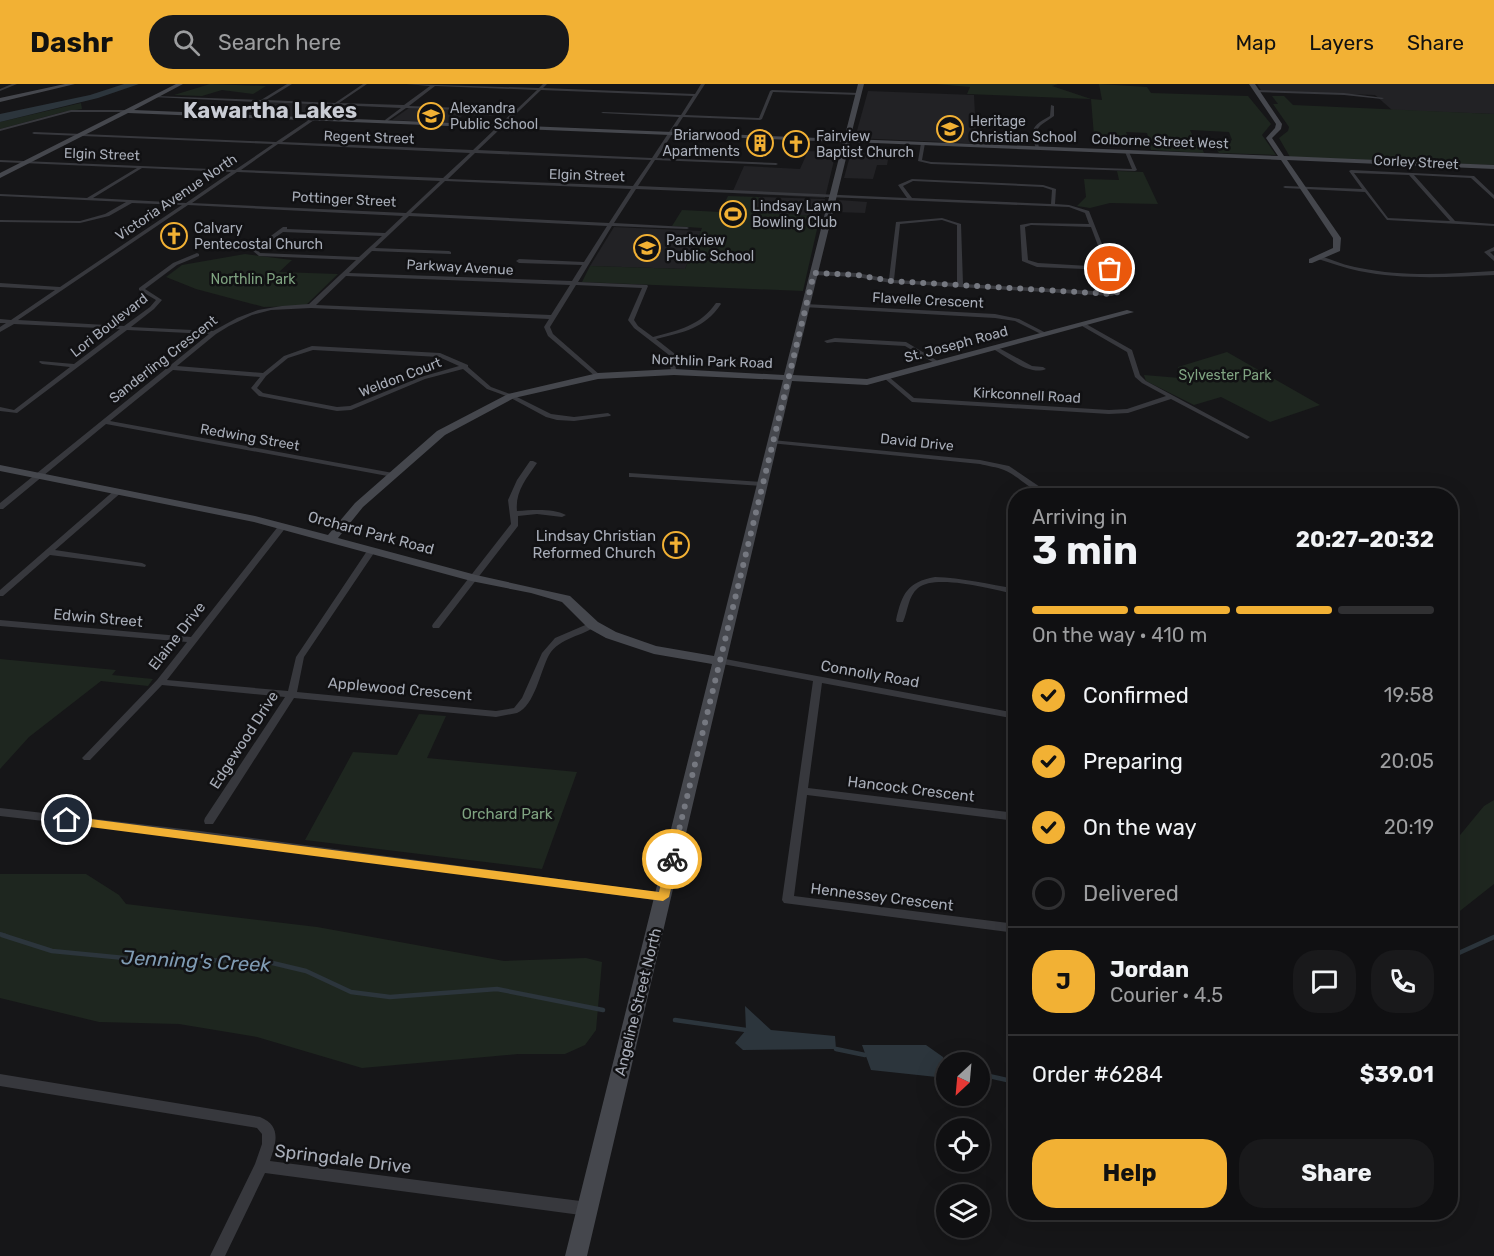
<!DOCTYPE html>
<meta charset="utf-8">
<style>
body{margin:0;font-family:Rubik,sans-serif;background:#19191b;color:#f1f3f6;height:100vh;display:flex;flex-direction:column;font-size:22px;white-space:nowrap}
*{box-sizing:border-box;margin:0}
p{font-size:20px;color:#9c9d9f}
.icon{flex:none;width:33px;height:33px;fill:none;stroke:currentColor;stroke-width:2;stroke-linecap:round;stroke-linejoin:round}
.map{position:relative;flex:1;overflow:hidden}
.details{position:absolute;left:1008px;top:404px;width:450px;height:732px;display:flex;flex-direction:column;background:#101012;border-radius:24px;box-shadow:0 6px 24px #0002,0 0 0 2px #303032}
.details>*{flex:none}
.needle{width:39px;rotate:206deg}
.buttons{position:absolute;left:936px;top:968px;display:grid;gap:12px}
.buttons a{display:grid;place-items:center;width:54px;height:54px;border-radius:50%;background:#101012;box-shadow:0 6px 24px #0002,0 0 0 2px #303032;font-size:30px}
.pin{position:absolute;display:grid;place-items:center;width:51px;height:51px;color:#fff;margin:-26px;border:3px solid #fff;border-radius:50%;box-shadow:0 2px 6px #0007}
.courier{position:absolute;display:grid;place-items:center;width:60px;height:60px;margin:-30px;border:4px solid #f2b134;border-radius:50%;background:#fff;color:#222;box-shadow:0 2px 8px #0007}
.headline em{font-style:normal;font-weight:700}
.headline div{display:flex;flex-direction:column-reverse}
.headline{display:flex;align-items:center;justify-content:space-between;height:102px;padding:0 24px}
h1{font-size:39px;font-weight:700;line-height:45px}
.bar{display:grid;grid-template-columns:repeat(4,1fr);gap:9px 6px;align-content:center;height:72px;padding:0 24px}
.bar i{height:8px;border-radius:4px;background:#303032}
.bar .current{background:#f2b134}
.bar p{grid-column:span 4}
.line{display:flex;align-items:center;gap:15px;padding:0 24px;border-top:2px solid #303032}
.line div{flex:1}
.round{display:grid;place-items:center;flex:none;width:63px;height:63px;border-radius:24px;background:#19191b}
ol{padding:0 24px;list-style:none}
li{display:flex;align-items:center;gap:18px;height:66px}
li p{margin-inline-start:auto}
li .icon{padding:6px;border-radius:50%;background:#f2b134;color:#111;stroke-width:4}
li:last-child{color:#9c9d9f}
li i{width:33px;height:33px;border:3px solid #303032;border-radius:50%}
.cta{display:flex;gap:12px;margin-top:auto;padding:12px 24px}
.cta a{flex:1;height:69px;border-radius:24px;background:#f2b134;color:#111;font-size:24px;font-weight:700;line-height:69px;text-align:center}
.cta a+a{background:#19191b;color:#f1f3f6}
header{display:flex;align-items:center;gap:36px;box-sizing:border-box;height:84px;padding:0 30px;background:#f2b134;color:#111}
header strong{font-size:28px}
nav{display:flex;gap:33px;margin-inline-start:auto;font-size:21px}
.search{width:420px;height:54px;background:#19191b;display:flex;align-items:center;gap:15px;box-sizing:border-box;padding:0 21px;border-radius:24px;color:#9c9d9f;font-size:22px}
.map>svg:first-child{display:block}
.built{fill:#222225}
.green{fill:#1e261f;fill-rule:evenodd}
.water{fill:#2c353c}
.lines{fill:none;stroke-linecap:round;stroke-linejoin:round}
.stream-far1{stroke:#2c353c;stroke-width:4}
.stream{stroke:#2c353c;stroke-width:4.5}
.street{fill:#37383d;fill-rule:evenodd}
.secondary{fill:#45474d;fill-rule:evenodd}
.route{fill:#f2b134}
.done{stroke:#757880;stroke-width:6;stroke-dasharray:0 10.8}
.labels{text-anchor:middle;stroke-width:5;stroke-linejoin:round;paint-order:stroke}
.far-poi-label{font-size:14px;fill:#a8adb8;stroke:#111113;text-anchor:start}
.far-street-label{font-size:14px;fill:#a8adb8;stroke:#111113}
.far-park-label{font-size:14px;fill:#7fa381;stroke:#111113}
.street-label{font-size:15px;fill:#a8adb8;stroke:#111113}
.poi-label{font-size:15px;fill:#a8adb8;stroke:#111113;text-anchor:end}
.park-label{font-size:15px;fill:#7fa381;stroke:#111113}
.near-street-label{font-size:18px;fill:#a8adb8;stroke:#111113}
.near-water-label{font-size:20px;font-style:italic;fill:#7f9bb3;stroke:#111113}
.far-town-label{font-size:22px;font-weight:bold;fill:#c9ccd4;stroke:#111113}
</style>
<header>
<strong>Dashr</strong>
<div class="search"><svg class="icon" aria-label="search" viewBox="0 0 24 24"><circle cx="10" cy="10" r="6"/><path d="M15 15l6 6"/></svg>Search here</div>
<nav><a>Map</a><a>Layers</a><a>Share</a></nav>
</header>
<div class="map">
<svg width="1494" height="1172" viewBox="0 0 1494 1172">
<rect width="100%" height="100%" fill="#161618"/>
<!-- built -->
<path class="built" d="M1257,0H1494V30L1392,26L1375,11L1265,7L1261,6Z
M868,7L974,11L976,51H984L986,60L855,54Z
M267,18L325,21L307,33L247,30Z
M409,24L500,27L493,32L463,31L454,39L392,36Z
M808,67L836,68L825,114L732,109L744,82L800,85Z
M851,68L889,70L887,81H877L873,95L844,94Z
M759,113L825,115L820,132L753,129Z
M839,116L867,118L865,129L835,128Z
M614,143L701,147L685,185L590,182Z"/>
<!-- green -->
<path class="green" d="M210,0L266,2L253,10L222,6L202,12L174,11Z
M936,0H1058L1052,2L1091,15L1102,16L1099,0L1147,3L1151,9L1248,12L1271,40L1262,51L1276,71L1219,69L1212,60H1195L1201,62L1204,69L1151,66L1147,49L1126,48L1128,54L1094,52L1091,15L967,10L970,3ZM1190,46L1229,48L1232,56L1227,59L1195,57Z
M1272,12H1284L1293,21L1494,30V81L1290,73L1279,54L1288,47L1289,43L1273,20H1278Z
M81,19L82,25L63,28L0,45V38Z
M1117,87L1143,88L1158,120L1110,119L1090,124L1077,122L1086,113L1084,95L1119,96Z
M728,112L759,113L754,129L820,132L803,207L582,198L590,182L685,185L702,144L672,142L682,126L720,128Z
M245,170L292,176L279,188L338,190L305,222L264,223L196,205L166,193L182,181Z
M1227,268L1320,321L1270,338L1221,313L1194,321L1146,297L1144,291L1180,294L1178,283Z
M0,575L116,586L112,591L153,595L148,602L101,597L29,653L0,685Z
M419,630L446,632L427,674L577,688L542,785L305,756L353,668L397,671Z
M1494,716V800L1451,834V762L1484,722Z
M0,790H86L119,811L126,820L317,843L504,877L586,874L602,878L596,946L585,961L565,970H518L362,984L257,953L179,940L99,938L0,914Z"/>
<!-- water -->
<path class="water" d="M124,0H139L98,14L0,38V30L90,11Z
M745,922L771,946L835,952L836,965L743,966L735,959L746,946Z
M862,961H926L943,973L946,994L871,986Z"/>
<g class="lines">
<!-- stream-far1 -->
<path class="stream-far1" d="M0,850L6,852"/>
<!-- stream -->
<path class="stream" d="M2,851L52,867L135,875L264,877L306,887L351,908L390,913L497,905L603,926
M1450,873L1494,853
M675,936L746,946
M836,965L865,971
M980,990L1016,998"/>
<!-- street -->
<path class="street" d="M12,0H17L0,7V5Z
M287,0H292L266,16L335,19L363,0H367L339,19L404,21L430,2L406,0L539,4L543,0H547L543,4L695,10L701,0H705L685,31L759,34L770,7L772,6L860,9L859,11L773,8L762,35L760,36L683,33L657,74L776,79L778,80L776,81L655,76L638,102L907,114L898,101L912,95L1043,101L1056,105L1055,120L1069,121L1089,127L1121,208L1112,212L891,199L857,193L814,191L811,189L814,187L857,189L889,195L896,138L942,134L961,140L963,200L1112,208L1115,207L1107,186L1037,183L1022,177L1020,141L1031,139L1089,140L1085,129L1069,123L636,105L614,139L687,143L689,144L687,145L612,142L578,198L647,201L648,202L634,236L638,242L653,253C679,246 700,242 716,219H720L721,220C704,245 684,248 656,255L675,270L676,289L671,288L669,271L634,244L628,236L642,204L576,201L550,243L553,250L600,291V293H596L548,252L544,243L549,235L311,224L271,226L252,231L229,242L216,250L177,282L263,289L284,272L312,262L440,269L468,281V283L491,303L513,311L551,330L574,333L608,329L611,331L610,332L574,337L557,336L546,333L509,313L487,305L463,285L425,295L351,326L337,327L259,312L251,304L260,293L173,286L110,337L393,389L397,391L393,393L106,340L3,425H0V419L209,250L127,246L17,329L0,327V323L14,326L70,283L42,280L39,278L40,277L74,280L120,245L14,240L0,248V243L6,239H0V235L11,236L55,206L0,203V199L60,203L182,121L132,119L109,132L80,139L0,138V136L80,137L105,130L126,118L0,112V110L87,114L137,84L0,78V76L235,86L273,60L34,50L32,49L34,48L276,58L331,21L262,18L238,32L237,30L257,18L153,13L155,12L261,16ZM435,2L537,6L516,26L409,22ZM541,6L693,12L681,31L603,28L601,29L679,33L652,74L478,66ZM336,21L401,24L385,36L386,38L406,24L513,28L473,66L282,58ZM278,60L470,69L443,94L241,86ZM475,69L651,76L633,102L448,95ZM142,84L231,88L186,119L93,114ZM237,88L440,97L406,129L192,119ZM445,97L631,105L609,139L411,129ZM913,97L1043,103L1052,106L1051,120L912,114L903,102ZM188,121L403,132L385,149L287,145V143H283L253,165V167L259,172L356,176L309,220L282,222L258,226L237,234L213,247L131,243L154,225L162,216L145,205L177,181L199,172V170L197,169L173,179L139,204V206L156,216L150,223L124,242L18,236ZM409,132L607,142L584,178L519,175L516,177L519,179L582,181L572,197L349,189L372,167L451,170V168L449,167L375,164ZM942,136L957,141V199L894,196L900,140ZM1031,141L1091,143L1106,183L1038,179L1028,176L1025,143ZM283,148L382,152L359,173L260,169L258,166ZM346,192L570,201L551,231L316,221ZM313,266L439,273L459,282L421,293L350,322L337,323L263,309L257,304L266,292L288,274Z
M1256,6L1344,9L1384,14L1382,15L1344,11L1255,8Z
M1051,21L1054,22V32C1036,45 1035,41 1039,64L1036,65C1030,44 1032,42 1050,32Z
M71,26H127L129,27L127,28H71L0,47V45Z
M923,58L925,59L922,76L931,78L1132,85L1125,68L1127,67L1129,68L1137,86L1135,87L931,80L918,77L921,59Z
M1351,86L1474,92L1494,111V115L1471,94L1414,91L1455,137L1494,140V142L1387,136L1365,108L1285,104L1283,103L1285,102L1362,105L1349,87ZM1354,89L1409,91L1450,137L1388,134Z
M1494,163V167L1490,168L1494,172V177L1484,168Z
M1320,172C1333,176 1346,182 1360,184C1404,193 1450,190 1494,187V191C1450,193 1402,196 1359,187C1345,184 1332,179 1318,175V173Z
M805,220L995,230L1019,235L1048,250L1043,251L1015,237L995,234L803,223L802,222Z
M1082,240H1086L1132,266L1140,291L1146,297L1250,353L1247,355L1245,354L1171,315L1128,329L1109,330L912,318L884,294L889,293L914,314L1109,326L1127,325L1166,312L1142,299L1135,293L1127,268L1082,242Z
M835,254L906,258L941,279L936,280L905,262L835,258L827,259L824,257Z
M993,263H997L1032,282L1043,283L1046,285C1030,292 1007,273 993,265Z
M772,356L980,376L1009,382L1043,405L1055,411C1031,411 1023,394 1004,386C997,383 987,382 980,380L770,359L769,358Z
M530,377H533L537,379C526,395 515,408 517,427C532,426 553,424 566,431L562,433L537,430L518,432V442L439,544H433L432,542L433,540L511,440L508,416L517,396Z
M629,389L762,398L766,400L762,402L632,393H629Z
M116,405H119L123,407L55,466L142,479L146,481L145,483L50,471L3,512H0V506Z
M280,440H283L287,442L167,596L288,607L296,573L369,464H372L376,466L304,573L297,608L496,627L514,624L522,614L542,569L555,554L590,539L593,538L597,541C582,553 560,553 549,571C540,588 535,621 517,629L496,633L294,614L213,740H205L204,737L205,734L285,613L162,601L90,676H84L82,674L84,672L157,596L187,558L0,542V536L191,553Z
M935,493C962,494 989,500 1016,505V510C994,506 936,489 918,504C908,512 908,527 903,538H897L896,536C902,510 907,498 935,493Z
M720,574L1016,629V635L822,599L808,704L1016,729V737L807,711L794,812L1016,840V849L784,819L782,816L813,597L717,579L716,577L717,575Z
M0,724L200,747L663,809L667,810L669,813L667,816L663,817L200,755L0,732Z
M0,990L260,1033C282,1042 276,1059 270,1077L588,1118L593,1120L595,1125L593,1130L588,1132L265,1089L225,1172H210L255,1080L262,1060V1050L257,1044L0,1002Z"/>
<!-- secondary -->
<path class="secondary" d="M65,0H75L0,18V14Z
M176,0H183L134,26L844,55L858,0H864L850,55L1278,72L1266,54L1275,44L1276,40L1249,0H1255L1282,40L1281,45L1272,54L1284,72L1494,81V85L1287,76L1341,154L1340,167L1312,179H1309V175L1333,164V154L1281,76L850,58L793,291L867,295L1127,226L1134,228L867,301L792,297L587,1172H565L712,580L654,570L606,554L588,544L562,518L531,509L471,497L254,438L0,387V381L255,432L328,451L355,419L437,347L508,310L598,289L674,285L784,291L843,58L128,29L0,94V89ZM674,291L783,296L714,572L656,562L616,548L598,538L570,512L476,491L338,454L363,423L445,351L514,314L598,295Z"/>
</g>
<!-- route -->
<path class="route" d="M67,732L659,808L668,772H677L678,775L669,813L663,817L67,740L61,736Z"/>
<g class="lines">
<!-- done -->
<path class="done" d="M672,775L814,189L857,191L891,197L1112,210L1118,208L1110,185"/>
</g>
<!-- icons -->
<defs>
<symbol id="school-ring" viewBox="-11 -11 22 22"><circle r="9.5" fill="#111113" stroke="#f2b134" stroke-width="1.5"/><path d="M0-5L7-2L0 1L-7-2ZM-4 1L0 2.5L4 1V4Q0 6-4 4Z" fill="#f2b134"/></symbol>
<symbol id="building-ring" viewBox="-11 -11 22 22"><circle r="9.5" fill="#111113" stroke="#f2b134" stroke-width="1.5"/><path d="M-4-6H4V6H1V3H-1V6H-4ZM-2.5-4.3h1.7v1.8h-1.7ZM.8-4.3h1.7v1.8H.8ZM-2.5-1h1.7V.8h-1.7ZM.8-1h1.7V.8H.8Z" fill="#f2b134"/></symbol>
<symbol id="church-ring" viewBox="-11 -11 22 22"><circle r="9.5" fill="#111113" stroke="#f2b134" stroke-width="1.5"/><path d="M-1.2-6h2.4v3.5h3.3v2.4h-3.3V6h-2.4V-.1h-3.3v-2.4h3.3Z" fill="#f2b134"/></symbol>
<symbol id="stadium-ring" viewBox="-11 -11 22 22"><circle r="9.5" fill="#111113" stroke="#f2b134" stroke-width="1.5"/><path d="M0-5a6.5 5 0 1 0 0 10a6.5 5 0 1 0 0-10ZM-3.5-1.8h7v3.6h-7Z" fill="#f2b134"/></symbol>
</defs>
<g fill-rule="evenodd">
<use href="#school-ring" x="416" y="17" width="30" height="30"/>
<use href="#school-ring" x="935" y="30" width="30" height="30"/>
<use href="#building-ring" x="745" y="44" width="30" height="30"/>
<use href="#church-ring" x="781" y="45" width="30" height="30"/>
<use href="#stadium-ring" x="718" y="115" width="30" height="30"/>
<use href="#church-ring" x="159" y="137" width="30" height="30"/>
<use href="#school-ring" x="632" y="149" width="30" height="30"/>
<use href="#church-ring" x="661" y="446" width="30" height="30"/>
</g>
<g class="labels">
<!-- far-poi labels -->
<g class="far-poi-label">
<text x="450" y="29">Alexandra<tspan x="450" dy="16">Public School</tspan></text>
<text x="970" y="42">Heritage<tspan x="970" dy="16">Christian School</tspan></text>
<text x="740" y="56" text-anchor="end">Briarwood<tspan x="740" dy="16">Apartments</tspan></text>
<text x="816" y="57">Fairview<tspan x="816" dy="16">Baptist Church</tspan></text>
<text x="752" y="127">Lindsay Lawn<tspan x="752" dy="16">Bowling Club</tspan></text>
<text x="194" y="149">Calvary<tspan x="194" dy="16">Pentecostal Church</tspan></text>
<text x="666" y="161">Parkview<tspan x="666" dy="16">Public School</tspan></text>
</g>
<!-- far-street labels -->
<g class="far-street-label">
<text transform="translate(369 53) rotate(2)" y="5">Regent Street</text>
<text transform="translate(1160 57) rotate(2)" y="5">Colborne Street West</text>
<text transform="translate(102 70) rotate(2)" y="5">Elgin Street</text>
<text transform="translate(1416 78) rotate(3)" y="5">Corley Street</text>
<text transform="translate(587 91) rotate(2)" y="5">Elgin Street</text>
<text transform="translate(176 113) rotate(-34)" y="5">Victoria Avenue North</text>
<text transform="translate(344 115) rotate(3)" y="5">Pottinger Street</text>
<text transform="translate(460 183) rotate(3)" y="5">Parkway Avenue</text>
<text transform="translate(928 216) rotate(3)" y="5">Flavelle Crescent</text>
<text transform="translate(109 241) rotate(-38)" y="5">Lori Boulevard</text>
<text transform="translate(956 260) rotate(-15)" y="5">St. Joseph Road</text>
<text transform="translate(163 275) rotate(-38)" y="5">Sanderling Crescent</text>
<text transform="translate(712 277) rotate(2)" y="5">Northlin Park Road</text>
<text transform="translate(400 293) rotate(-21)" y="5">Weldon Court</text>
<text transform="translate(1027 311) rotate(3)" y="5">Kirkconnell Road</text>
<text transform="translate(250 353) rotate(10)" y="5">Redwing Street</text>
<text transform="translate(917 358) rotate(6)" y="5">David Drive</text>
</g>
<!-- far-park labels -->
<g class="far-park-label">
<text x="253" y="200">Northlin Park</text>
<text x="1225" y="296">Sylvester Park</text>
</g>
<!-- street labels -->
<g class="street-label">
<text transform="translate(371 449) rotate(15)" y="5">Orchard Park Road</text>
<text transform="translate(98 534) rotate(5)" y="5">Edwin Street</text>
<text transform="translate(177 552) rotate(-52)" y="5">Elaine Drive</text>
<text transform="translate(870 590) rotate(10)" y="5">Connolly Road</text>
<text transform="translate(400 605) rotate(5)" y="5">Applewood Crescent</text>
<text transform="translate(244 656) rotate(-57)" y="5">Edgewood Drive</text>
<text transform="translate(911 705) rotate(7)" y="5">Hancock Crescent</text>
<text transform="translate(882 813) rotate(7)" y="5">Hennessey Crescent</text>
<text transform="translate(638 918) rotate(-76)" y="5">Angeline Street North</text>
</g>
<!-- poi labels -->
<g class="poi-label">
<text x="656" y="457">Lindsay Christian<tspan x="656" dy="17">Reformed Church</tspan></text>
</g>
<!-- park labels -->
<g class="park-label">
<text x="507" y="735">Orchard Park</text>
</g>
<!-- near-street labels -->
<g class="near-street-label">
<text transform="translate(343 1075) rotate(7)" y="6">Springdale Drive</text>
</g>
<!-- near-water labels -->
<g class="near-water-label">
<text transform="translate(196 877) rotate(3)" y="7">Jenning's Creek</text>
</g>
<!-- far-town labels -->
<g class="far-town-label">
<text x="270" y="34">Kawartha Lakes</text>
</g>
</g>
</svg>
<div class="buttons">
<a><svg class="needle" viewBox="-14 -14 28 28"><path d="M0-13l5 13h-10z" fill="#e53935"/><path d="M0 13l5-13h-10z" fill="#9c9d9f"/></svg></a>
<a><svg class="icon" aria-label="locate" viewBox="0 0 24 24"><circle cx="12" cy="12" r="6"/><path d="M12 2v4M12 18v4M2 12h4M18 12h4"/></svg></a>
<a><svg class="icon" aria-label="layers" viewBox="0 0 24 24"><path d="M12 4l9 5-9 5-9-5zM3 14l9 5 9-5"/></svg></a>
</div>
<div class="pin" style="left:1110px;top:185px;background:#ea580c"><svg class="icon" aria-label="bag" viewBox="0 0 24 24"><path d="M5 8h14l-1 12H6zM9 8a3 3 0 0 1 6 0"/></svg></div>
<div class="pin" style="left:67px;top:736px;background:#1f2937"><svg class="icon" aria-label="home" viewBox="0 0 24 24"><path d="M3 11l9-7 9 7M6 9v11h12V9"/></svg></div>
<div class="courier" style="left:672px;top:775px"><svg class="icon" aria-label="bike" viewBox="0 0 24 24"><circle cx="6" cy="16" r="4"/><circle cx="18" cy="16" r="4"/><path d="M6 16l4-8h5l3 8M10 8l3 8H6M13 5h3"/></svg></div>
<section class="details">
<div class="headline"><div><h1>3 min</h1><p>Arriving in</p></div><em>20:27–20:32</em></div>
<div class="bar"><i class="current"></i><i class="current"></i><i class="current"></i><i></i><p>On the way · 410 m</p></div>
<ol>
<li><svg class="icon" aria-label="check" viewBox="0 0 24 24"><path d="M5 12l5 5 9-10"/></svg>Confirmed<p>19:58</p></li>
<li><svg class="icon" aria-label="check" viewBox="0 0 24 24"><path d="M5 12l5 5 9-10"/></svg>Preparing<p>20:05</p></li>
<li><svg class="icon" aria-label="check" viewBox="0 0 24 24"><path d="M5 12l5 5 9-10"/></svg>On the way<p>20:19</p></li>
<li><i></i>Delivered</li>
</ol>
<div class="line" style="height:108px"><b class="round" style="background:#f2b134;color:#111">J</b><div><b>Jordan</b><p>Courier · 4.5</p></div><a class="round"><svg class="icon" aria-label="chat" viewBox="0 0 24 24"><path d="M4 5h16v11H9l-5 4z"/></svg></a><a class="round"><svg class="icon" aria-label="phone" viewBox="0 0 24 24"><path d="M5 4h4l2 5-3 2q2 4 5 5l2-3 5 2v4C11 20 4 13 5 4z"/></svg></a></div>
<div class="line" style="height:78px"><div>Order #6284</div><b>$39.01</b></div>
<div class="cta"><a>Help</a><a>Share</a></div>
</section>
</div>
